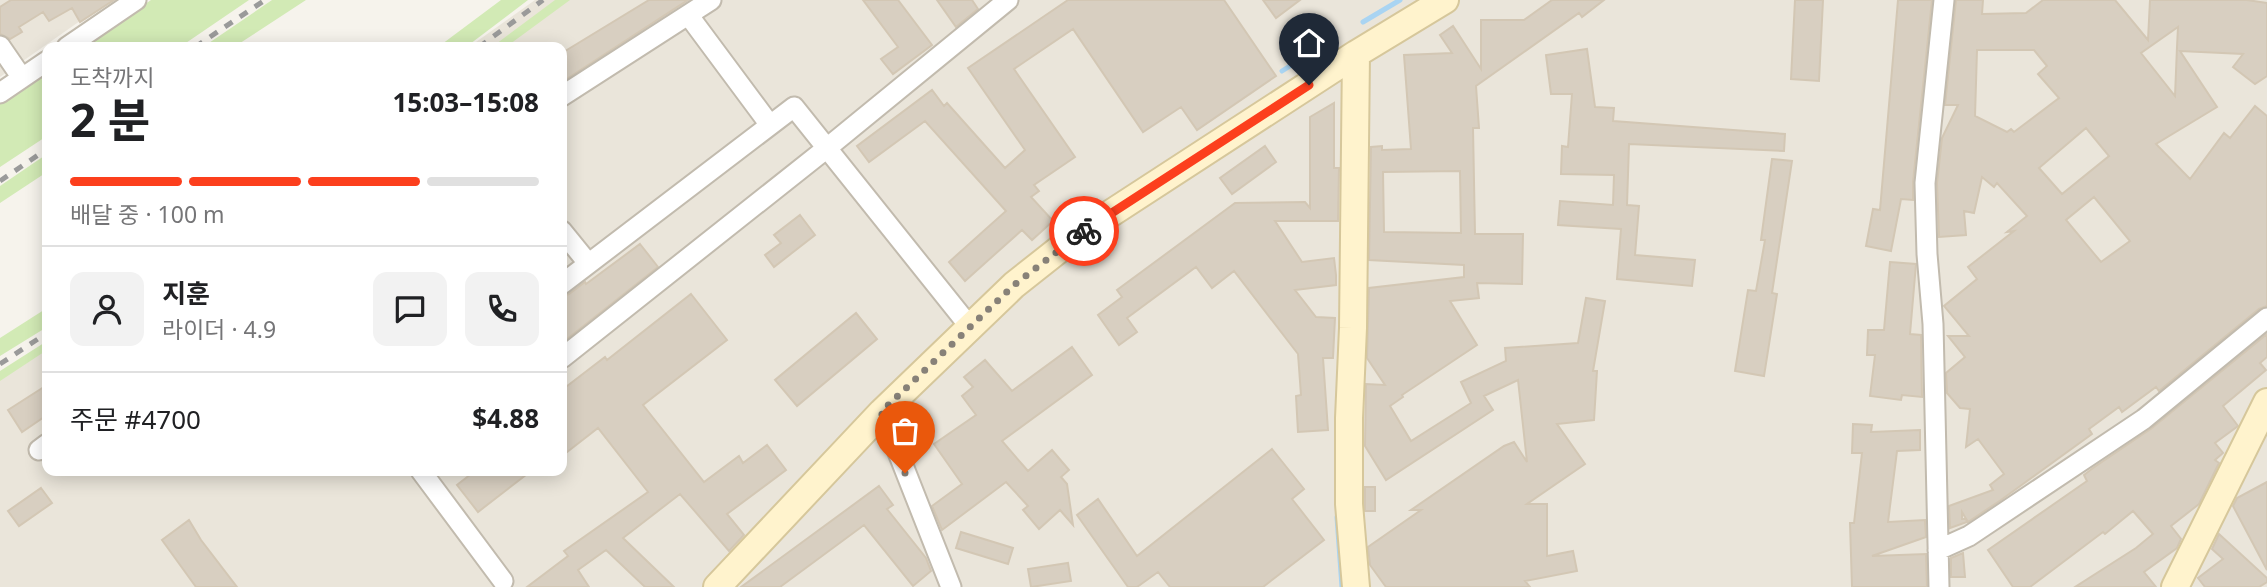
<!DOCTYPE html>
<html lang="ko">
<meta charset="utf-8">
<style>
body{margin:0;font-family:"Noto Sans","Noto Sans KR",sans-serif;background:#f2f2f2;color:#202124;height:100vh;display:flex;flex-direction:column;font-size:26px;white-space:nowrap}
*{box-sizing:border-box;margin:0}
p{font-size:23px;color:#757577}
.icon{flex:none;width:38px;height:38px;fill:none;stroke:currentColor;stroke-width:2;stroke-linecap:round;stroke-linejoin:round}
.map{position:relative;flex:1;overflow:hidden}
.side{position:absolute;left:42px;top:42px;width:525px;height:434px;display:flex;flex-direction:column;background:#fff;border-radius:14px;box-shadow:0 4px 18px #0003}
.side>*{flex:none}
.pin{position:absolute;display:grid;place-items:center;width:60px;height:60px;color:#fff;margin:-72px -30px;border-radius:50% 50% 50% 0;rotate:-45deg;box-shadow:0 0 7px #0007}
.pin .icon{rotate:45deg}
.courier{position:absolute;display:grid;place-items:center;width:70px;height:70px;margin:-35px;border:5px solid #fc3f1d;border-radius:50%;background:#fff;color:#222;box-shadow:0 2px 9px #0007}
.headline em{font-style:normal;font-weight:700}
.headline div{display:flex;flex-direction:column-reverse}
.headline{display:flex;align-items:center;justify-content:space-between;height:119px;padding:0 28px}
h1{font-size:46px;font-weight:700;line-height:52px}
.bar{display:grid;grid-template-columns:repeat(4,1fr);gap:10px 7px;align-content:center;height:84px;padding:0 28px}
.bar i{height:9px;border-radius:5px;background:#e0e0e0}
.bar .on{background:#fc3f1d}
.bar p{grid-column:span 4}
.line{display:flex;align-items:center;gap:18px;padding:0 28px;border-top:2px solid #e0e0e0}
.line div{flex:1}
.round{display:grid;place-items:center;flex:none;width:74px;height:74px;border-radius:14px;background:#f2f2f2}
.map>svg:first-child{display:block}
.residential{fill:#eae5da}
.green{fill:#d2eab5}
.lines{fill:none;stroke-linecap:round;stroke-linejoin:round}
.stream{stroke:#a9d4f2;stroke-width:5}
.building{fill:#d8cfc1;stroke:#d3c7b4;stroke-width:2;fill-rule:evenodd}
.street-casing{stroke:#c2bbae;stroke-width:23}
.secondary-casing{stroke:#d6c79b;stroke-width:30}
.street{stroke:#fff;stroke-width:19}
.secondary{stroke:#fff3cd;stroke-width:26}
.rail{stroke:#9a9a9a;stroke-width:5;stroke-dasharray:9 9;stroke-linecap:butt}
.done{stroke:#878178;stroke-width:7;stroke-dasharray:0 12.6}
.route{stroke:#fc3f1d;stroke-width:9}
</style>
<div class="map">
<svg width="2267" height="587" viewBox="0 0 2267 587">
<rect width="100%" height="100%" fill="#f6f3ec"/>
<!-- residential -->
<path class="residential" d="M0,0H110L0,77Z
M535,0H2267V587H0V373L47,342V471H562V47H469Z"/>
<!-- green -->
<path class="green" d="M151,0H249L180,47H82Z
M272,0H306L234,47H203Z
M501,0H528L466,47H438Z
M555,0H570L506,47H492Z
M47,71V136L0,167V104Z
M47,154V172L0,203V186Z
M47,308V327L0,356V338Z
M47,341V350L0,381V371Z"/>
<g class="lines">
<!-- stream -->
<path class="stream" d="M1363,22L1400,0
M1282,71L1331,40
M1337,517L1342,587"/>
</g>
<!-- building -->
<path class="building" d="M11,0H114L80,22L72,8L49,21L43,12L19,27L22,32L10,39L0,34V7Z
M649,0H688L562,82V53Z
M863,0H898L932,45L893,74L881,59L898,47Z
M937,0H972L978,9L956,27Z
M1068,0H1224L1276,76L1197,130L1181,107L1143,132L1073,29L1014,69L1075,157L1034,185L1039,191L1031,197L1053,221L1032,240L1022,230L965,281L949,262L1006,211L925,121L869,162L857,146L932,90L944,106L947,103L1005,168L1025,150L968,68Z
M1263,0H1300L1276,18Z
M1552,0H1604L1582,17L1579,13L1476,86L1479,128H1473L1475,234H1523L1522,284L1477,283L1479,298L1450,301L1477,345L1402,395L1403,397L1390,406L1411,441L1471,403L1461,382L1506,361L1505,348L1578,343L1586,298L1605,301L1593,371H1597L1594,420L1557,424L1585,464L1527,504H1547V556L1573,551L1577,571L1525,581L1530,587H1386L1370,565L1368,547L1421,510H1411L1504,446L1514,442L1527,462L1518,380L1484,396L1493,410L1386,480L1365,446L1366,384L1385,385L1367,358L1369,288L1464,277V265L1369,260L1371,147L1382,146V150L1411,149L1404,55L1452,53L1440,35L1453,26L1481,69V20H1524ZM1460,171L1461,233L1384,232L1383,172Z
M1795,0H1823L1819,81L1791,79Z
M1898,0H1932L1913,182V200L1901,199L1891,251L1866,246L1873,209L1880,210Z
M1956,0H1983L1982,14L2026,13L2043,0H2115L2148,40L2150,0H2247L2267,3V76L2255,84L2233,67L2243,54L2180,51L2217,107L2156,144L2190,179L2224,133L2230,138L2255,106L2267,116V306L2259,309L2159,391L2156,387L2122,412L2119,407L2089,429L2092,434L2001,500L1968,522L1962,512V519H1966L1967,522L1950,528L1949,506L1993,490L1990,485L2004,474L1978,439L1966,447L1970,409L1960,408L1947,393L1946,373L1965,357L1948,336H1969L1944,306L1977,279L1968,267L2014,231L2007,232L2027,216L1997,183L1994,187L1982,177L1974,213L1964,211L1966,235L1939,237L1937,183L1942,138L1958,105H1945ZM2178,27L2177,47L2175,96L2141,53ZM1977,50H2034L2047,66L2038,74L2059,98L2014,132L2011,129L2007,132L1975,116ZM2086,128L2109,156L2062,194L2039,168ZM2094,197L2130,241L2101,262L2066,220Z
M1587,49L1595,107L1614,108L1613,121L1785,134L1784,151L1629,144L1627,205L1639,206L1635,255L1695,260L1692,286L1617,279L1621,229L1558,225L1560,201L1613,205L1614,175L1561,174L1562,146L1568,147L1572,94H1551L1546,55Z
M1334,103V168H1339L1338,221H1275L1302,262L1334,258L1336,275V285L1295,290L1316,317L1335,318L1333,358H1323L1328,430L1298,432L1296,396L1301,395L1298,354L1234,271L1212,288L1196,267L1127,318L1137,332L1119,345L1098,315L1122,297L1117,290L1235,203L1305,202L1310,208V117Z
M1265,146L1276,162L1232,194L1220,178Z
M1772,159L1792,161L1772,293L1777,294L1764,376L1735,371L1748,290L1756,291L1765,240H1761Z
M800,215L815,235L774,267L765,255L781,243L774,235Z
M640,244L658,267L562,343V296L569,294L585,282L586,284Z
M1890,262L1916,264L1910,334L1921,335L1922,397L1902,395L1901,400L1870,396L1875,355H1867L1868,330H1884Z
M691,294L727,340L643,405L704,482L739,456L743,463L767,445L786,470L727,514L744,535L729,551L680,494L623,538L674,587H645L606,550L578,570L589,587H527L568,556L564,551L648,492L598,428L562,456V390L605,357L607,360Z
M856,313L877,339L797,406L775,380Z
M2267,334V357L2260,363L2266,370L2223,406L2238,426L2215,443L2223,453L2215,460L2219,463L2199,504L2171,526L2181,539L2177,548L2144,572L2156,587H2075L2136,548L2153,534L2133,511L2105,534L2103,532L2030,587H2013L1988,550L2087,481L2084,475L2093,468L2152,428Z
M1072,347L1092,375L1002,441L1028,471L1052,450L1069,470L1061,477L1067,484L1073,525L1060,510L1039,529L1023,510L1028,506L1006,482L942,530L932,506L962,484L934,444L976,415L962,396L973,387L964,377L985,360L1012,391Z
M47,385V415L22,432L8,410Z
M1853,424L1872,425L1871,432L1920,430V450L1897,451L1888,522L1925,520L1926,537L1872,556L1926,554L1927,587H1852L1850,523H1854L1862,453H1852Z
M1272,449L1304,489L1292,499L1324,540L1263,587H1170L1158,572L1137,587H1128L1077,515L1098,499L1137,556Z
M475,471H531L478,512L457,485Z
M2267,482V570L2233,506L2237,498Z
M879,486L893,505L887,509L926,558L931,571L913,586L864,525L780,587H741Z
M1365,487H1375V511H1365Z
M41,488L52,503L19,526L8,511Z
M189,520L201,540L237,587H196L162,540Z
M961,532L1013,548L1008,564L956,548Z
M2219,534L2267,578V582L2259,587H2205L2198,578L2223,559L2212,549Z
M1963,553L1965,577H1951V558Z
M1068,563L1071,581L1031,587L1028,569Z"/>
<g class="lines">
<defs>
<path id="street" d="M689,16L770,125
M0,46L22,78
M67,47L136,0
M0,93L47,61
M562,96L711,0
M562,231L588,263
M562,284L794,107L970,327
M562,358L827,148L1008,0
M882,412L951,587
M39,450L47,444
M421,471L503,581
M1938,550L1969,536L2144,419L2267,318
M1939,587L1933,324L1927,254L1925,183L1944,0"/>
<path id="secondary" d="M1356,54L1353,328L1349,418V504L1356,587
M717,587L882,412L1014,285L1076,236L1356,54L1445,0
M2175,587L2267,402"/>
</defs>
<!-- street casing -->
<use href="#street" class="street-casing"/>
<!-- secondary casing -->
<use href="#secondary" class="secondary-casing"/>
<!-- street -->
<use href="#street" class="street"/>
<!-- secondary -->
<use href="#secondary" class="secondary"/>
<!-- rail -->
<path class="rail" d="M195,47L265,0
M479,47L543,0
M0,181L47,149
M0,364L47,333"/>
</g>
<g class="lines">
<!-- done -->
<path class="done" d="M905,473L881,412L1014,285L1084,231"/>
<!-- route -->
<path class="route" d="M1084,231L1309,85"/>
</g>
</svg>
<div class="pin" style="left:905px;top:473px;background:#ea580c"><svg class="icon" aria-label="bag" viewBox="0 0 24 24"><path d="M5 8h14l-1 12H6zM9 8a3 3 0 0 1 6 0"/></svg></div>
<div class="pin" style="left:1309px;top:85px;background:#1f2937"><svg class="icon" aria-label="home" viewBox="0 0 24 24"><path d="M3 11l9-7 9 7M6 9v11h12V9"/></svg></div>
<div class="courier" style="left:1084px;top:231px"><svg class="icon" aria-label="bike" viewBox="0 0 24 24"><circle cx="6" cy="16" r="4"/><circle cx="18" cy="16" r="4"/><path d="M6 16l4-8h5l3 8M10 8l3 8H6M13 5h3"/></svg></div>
<section class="side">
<div class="headline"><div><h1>2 분</h1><p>도착까지</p></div><em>15:03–15:08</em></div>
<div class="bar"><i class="on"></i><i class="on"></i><i class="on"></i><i></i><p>배달 중 · 100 m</p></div>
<div class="line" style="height:126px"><a class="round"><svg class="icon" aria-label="person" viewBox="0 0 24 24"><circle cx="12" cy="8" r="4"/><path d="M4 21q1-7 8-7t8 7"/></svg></a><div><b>지훈</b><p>라이더 · 4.9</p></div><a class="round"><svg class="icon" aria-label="chat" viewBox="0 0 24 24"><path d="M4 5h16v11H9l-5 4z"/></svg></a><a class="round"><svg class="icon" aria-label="phone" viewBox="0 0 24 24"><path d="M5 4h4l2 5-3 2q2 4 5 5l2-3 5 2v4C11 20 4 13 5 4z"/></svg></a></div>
<div class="line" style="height:91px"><div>주문 #4700</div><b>$4.88</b></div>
</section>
</div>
